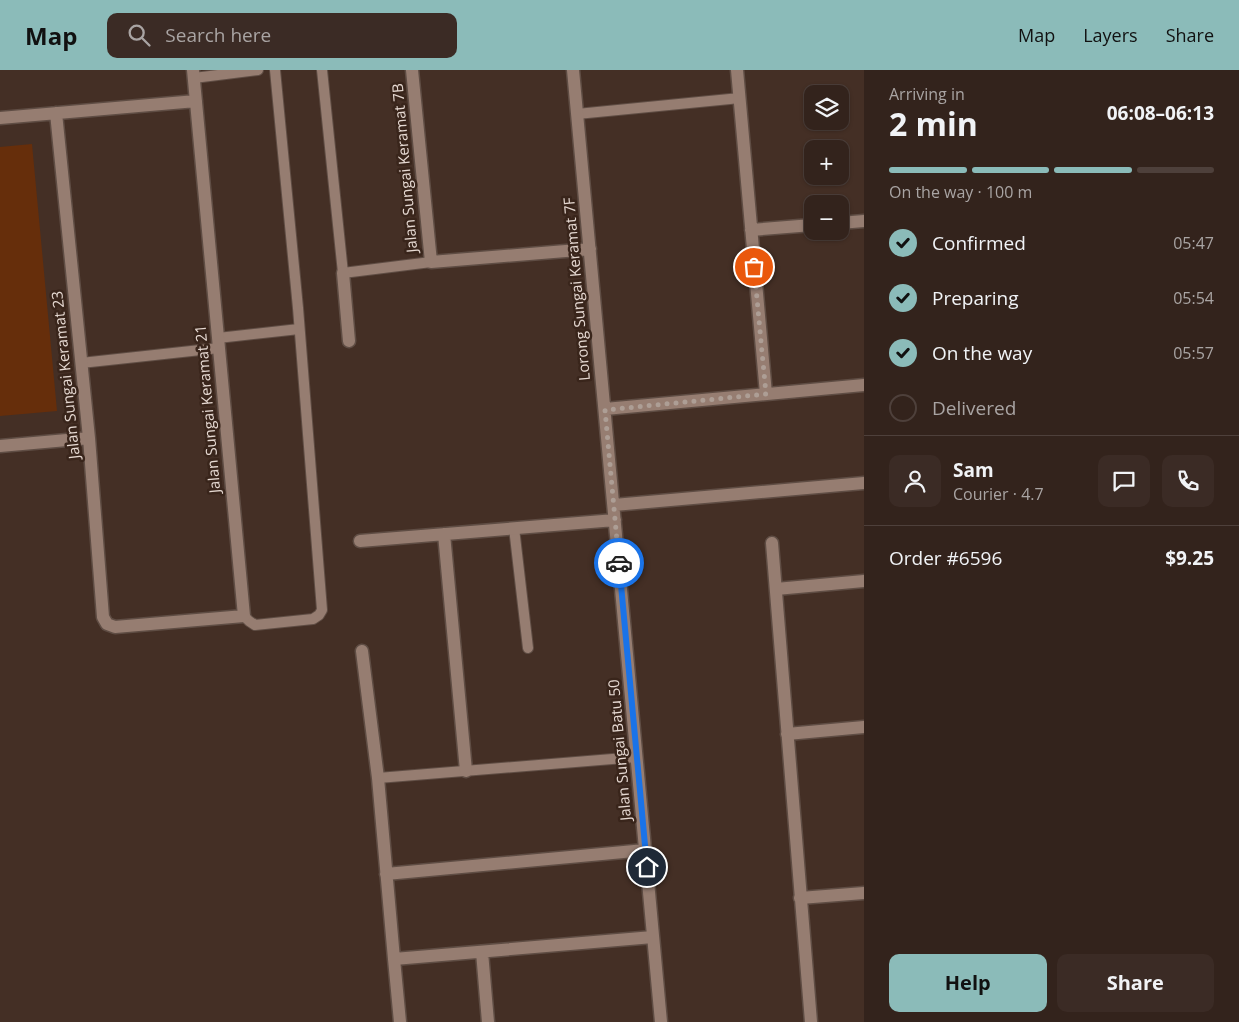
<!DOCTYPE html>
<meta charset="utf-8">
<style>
body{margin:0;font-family:"Open Sans",sans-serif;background:#3b2b25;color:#f1f3f6;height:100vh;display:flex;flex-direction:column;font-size:19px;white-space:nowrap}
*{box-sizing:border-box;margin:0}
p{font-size:16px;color:#a9a4a3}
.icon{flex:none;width:28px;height:28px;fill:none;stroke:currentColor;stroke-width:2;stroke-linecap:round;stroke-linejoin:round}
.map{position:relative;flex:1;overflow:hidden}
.sheet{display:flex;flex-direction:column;background:#33231c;width:375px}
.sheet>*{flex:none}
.buttons{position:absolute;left:804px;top:15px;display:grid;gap:10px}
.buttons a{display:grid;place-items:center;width:45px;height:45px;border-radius:10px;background:#33231c;box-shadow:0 1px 4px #0004,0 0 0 1px #4e403b;font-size:25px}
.pin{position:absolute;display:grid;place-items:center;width:42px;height:42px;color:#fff;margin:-21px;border:2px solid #fff;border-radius:50%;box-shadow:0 1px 5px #0007}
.courier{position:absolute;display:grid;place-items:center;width:50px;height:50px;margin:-25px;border:4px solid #1a73e8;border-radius:50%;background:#fff;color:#222;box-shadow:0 1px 6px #0007}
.headline em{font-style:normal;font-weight:700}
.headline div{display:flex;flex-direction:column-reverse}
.headline{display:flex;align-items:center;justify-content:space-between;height:85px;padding:0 25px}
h1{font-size:32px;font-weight:700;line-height:38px}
.bar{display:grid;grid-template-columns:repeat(4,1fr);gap:8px 5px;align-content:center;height:60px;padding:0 25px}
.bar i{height:6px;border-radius:4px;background:#4e403b}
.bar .on{background:#8bbbb9}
.bar p{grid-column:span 4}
.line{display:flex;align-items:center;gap:12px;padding:0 25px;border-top:1px solid #4e403b}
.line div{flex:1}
.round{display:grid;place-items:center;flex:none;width:52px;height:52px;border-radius:10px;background:#3b2b25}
ol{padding:0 25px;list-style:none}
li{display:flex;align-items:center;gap:15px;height:55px}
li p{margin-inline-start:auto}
li .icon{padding:5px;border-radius:50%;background:#8bbbb9;color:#111;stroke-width:4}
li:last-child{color:#a9a4a3}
li i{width:28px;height:28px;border:2px solid #4e403b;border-radius:50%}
.cta{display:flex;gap:10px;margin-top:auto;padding:10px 25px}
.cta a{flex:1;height:58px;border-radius:10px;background:#8bbbb9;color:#111;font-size:20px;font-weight:700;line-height:58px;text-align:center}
.cta a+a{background:#3b2b25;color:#f1f3f6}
header{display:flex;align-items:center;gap:30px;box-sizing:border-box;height:70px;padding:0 25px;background:#8bbbb9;color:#111}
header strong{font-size:24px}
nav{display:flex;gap:28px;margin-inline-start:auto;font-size:18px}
.search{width:350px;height:45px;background:#3b2b25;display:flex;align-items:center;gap:12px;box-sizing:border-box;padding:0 18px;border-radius:10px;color:#a9a4a3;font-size:19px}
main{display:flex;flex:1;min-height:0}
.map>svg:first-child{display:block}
.green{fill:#662e0b}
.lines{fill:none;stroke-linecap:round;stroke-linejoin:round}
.service-casing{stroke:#5f4d44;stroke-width:12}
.minor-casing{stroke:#5f4d44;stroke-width:15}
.service{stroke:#967d71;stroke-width:10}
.minor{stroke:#967d71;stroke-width:12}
.done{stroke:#ad9e95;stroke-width:5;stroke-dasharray:0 9}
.route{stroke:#1a73e8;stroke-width:6}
.labels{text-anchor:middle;stroke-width:5;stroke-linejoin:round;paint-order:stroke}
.street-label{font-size:15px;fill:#e6d9d2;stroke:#39251b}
</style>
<header>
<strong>Map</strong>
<div class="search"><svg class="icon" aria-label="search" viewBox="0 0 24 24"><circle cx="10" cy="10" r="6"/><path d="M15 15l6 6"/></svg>Search here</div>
<nav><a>Map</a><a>Layers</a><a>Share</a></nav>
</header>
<main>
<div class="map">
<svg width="864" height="952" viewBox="0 0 864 952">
<rect width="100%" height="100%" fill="#442f25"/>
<!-- green -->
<path class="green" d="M32,74L57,341L0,346V77Z"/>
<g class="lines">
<defs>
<path id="service" d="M322,0L343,203L431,192
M194,8L258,0
M577,44L740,28
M218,268L299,259
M81,293L219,278
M514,458L528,578
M244,546L249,551L255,555L313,549L319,545L322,540L298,238L275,0
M378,708L637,687"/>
<path id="minor" d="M412,0L431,192L590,179
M573,0L661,952
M737,0L766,324
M56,43L89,368L103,547L107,554L115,557L244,546L193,0
M0,48L196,31
M840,153L864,151
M751,160L812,155
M343,203L349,271
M605,339L864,315
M0,376L89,368
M614,435L864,413
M444,464L466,701
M360,471L615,450
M772,473L811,952
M776,519L864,511
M362,581L378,708L394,889L653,867
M787,664L864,657
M386,804L645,780
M800,828L864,823
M482,882L488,952
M394,889L400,952"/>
</defs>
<!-- service casing -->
<use href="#service" class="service-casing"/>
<!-- minor casing -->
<use href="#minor" class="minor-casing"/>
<!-- service -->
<use href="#service" class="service"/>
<!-- minor -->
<use href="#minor" class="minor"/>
</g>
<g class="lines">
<!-- done -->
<path class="done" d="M619,493L605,340L766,324L754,197"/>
<!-- route -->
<path class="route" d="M619,493L647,797"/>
</g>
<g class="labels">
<!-- street labels -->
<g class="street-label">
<text transform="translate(405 98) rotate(-95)" y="5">Jalan Sungai Keramat 7B</text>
<text transform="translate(577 219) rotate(-95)" y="5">Lorong Sungai Keramat 7F</text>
<text transform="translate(66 305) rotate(-96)" y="5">Jalan Sungai Keramat 23</text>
<text transform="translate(208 339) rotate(-95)" y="5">Jalan Sungai Keramat 21</text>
<text transform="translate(620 680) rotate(-95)" y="5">Jalan Sungai Batu 50</text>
</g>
</g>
</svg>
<div class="buttons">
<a><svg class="icon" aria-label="layers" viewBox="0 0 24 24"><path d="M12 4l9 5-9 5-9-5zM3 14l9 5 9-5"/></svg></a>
<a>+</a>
<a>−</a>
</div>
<div class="pin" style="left:754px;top:197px;background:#ea580c"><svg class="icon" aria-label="bag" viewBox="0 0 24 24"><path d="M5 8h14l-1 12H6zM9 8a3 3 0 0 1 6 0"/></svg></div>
<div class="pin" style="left:647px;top:797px;background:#1f2937"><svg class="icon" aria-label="home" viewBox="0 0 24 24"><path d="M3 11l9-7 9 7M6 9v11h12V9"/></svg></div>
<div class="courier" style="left:619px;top:493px"><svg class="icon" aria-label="car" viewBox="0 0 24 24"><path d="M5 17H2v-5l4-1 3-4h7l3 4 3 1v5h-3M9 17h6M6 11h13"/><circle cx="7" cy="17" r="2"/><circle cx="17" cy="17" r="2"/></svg></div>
</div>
<section class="sheet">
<div class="headline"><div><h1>2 min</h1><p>Arriving in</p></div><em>06:08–06:13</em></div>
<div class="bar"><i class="on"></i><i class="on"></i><i class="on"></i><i></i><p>On the way · 100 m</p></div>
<ol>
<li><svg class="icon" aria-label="check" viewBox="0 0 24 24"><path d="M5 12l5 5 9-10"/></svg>Confirmed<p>05:47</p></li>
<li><svg class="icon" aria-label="check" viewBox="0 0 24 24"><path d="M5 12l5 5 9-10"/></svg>Preparing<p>05:54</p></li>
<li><svg class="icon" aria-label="check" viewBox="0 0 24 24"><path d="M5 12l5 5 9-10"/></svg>On the way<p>05:57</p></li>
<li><i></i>Delivered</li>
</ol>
<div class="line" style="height:90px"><a class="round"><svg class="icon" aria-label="person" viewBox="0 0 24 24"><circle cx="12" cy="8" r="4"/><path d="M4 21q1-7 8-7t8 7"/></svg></a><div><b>Sam</b><p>Courier · 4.7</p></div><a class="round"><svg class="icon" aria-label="chat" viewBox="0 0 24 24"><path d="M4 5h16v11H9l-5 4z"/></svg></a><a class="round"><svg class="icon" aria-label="phone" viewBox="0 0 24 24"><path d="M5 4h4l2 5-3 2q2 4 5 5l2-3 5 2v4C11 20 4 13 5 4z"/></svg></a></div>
<div class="line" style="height:65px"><div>Order #6596</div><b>$9.25</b></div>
<div class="cta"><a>Help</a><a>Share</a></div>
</section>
</main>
